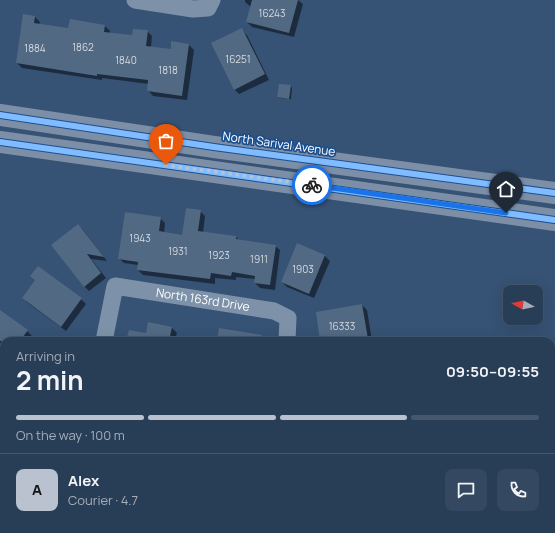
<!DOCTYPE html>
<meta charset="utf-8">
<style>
body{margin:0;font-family:Manrope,sans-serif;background:#344961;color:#f1f3f6;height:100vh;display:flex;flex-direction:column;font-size:15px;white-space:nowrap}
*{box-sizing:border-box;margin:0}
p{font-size:13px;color:#a5aeba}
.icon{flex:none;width:22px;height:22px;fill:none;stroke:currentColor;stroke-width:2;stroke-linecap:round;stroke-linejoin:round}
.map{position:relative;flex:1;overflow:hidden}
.side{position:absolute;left:0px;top:337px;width:555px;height:196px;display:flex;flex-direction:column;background:#283e57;border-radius:12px 12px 0 0;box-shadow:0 4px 16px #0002,0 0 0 1px #44576d}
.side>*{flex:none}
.needle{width:26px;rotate:278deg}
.tools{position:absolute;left:503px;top:285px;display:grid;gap:8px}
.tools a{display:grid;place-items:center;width:40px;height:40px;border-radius:8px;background:#283e57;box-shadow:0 4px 16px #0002,0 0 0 1px #44576d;font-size:20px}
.pin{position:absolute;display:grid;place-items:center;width:34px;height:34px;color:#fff;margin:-41px -17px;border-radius:50% 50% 50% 0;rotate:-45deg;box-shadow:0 0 4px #0007}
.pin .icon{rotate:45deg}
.courier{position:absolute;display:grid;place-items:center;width:40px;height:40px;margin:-20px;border:3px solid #1a73e8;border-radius:50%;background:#fff;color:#222;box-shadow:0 1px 5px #0007}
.head em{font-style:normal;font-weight:700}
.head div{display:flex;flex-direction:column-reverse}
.head{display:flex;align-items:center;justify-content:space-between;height:68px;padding:0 16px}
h1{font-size:26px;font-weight:700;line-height:30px}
.bar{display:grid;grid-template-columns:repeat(4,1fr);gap:6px 4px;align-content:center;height:48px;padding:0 16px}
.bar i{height:5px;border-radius:3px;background:#44576d}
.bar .current{background:#b9c2ce}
.bar p{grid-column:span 4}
.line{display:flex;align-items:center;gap:10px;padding:0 16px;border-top:1px solid #44576d}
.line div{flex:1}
.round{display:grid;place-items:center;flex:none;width:42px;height:42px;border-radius:8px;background:#344961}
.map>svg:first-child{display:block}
.green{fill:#2f66a5}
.shadow{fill:#0007}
.building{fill:#526984}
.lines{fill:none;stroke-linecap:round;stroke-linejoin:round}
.minor{stroke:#7d92a8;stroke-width:17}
.major{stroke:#7d8ea7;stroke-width:22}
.cycleway-casing{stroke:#1b4f8f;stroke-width:8}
.cycleway{stroke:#80bcff;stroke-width:6}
.done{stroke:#b9c2ce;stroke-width:4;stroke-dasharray:0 7.2}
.route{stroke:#1a73e8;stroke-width:5}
.labels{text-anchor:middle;stroke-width:3.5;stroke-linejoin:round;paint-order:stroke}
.number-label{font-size:10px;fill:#d4dae0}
.street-label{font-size:12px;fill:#fff;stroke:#1b4f8f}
</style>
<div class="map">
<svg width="555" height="533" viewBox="0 0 555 533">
<rect width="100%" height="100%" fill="#365274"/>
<!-- green -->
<path class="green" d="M0,521L4,525V529H8L13,533H0Z"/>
<!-- shadow -->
<path class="shadow" d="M245,0H298L303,4L294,37L252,27L247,22L251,7L245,2Z
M35,17L40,22L39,25L69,29L70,20L105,26L110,31V33L133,36L147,31L152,36L151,47L172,50L189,45L194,50L187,100L153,96L148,90L149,84L102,78V80L22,68L17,63Z
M242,30L247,35L269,80L239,94L234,89Z
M280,85L291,86L292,88L291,99L280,98L278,97Z
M200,211L205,216L203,233L236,237L239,240L275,246L280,250L275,290L260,288L255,283V279L236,277V280L215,278V284L143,275L138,270V265L124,263L119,258L160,218L165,223L164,233L183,236Z
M78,225L83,230L107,261L91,259L106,278L89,291L84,286Z
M298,245L325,256L330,261L314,298L287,287L282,282Z
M23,298L81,299L86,304L66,331L28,303Z
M362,305L367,310L372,341H321Z
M0,311L27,331L32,336L28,341H4V371L0,368Z
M172,328L177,333L175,339L179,341H127L147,335Z
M261,336L266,341H214V338L218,339Z
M3,434L4,435V495L0,492V438Z
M43,529H111L115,533H48Z
M194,529H221L219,533H201Z
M269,529H324L322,533H272Z"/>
<!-- building -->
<path class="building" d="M252,0H298L289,33L246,22Z
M23,14L35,16L34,23L68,28L70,19L105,25L104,32L132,35L133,29L148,30L146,46L171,49V41L189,44L182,96L147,91L148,80L97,74V76L16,63Z
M242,28L265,74L234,90L211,43Z
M279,84L291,85L289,99L277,97Z
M186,208L201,210L198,231L236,236V239L276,245L270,285L254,283L255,276L232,272L231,276L211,273L210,279L137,270L138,262L118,259L125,212L161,217L159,231L182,235Z
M78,224L104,257L87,254L101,273L84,287L51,245Z
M297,243L325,255L309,294L281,282Z
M38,266L82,298L61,327L22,298L35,280L30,276Z
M362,304L368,339L358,341H320L316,312Z
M0,310L28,330L20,341H0Z
M148,322L172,327L169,341H126L129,330L146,333Z
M219,328L262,335L261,341H217Z"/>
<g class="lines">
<!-- minor -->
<g class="minor">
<path d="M135,0L193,9L208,8L212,0"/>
<path id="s1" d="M104,341L115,286L274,311L288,318L287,341"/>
<path d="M0,403L4,406"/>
<path d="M143,529L148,533"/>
<path d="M240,533L242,529"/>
</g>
<!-- major -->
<path class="major" d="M0,115L214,147L555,193
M0,142L555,220"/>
<defs>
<path id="cycleway" d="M0,115L214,147L555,193
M0,142L555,220"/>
</defs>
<!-- cycleway casing -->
<use href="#cycleway" class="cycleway-casing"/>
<!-- cycleway -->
<use href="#cycleway" class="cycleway"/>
</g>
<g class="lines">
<!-- done -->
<path class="done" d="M166,165L312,185"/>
<!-- route -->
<path class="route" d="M312,185L506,213"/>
</g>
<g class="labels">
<!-- number labels -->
<g class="number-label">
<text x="272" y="17">16243</text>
<text x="83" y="51">1862</text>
<text x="35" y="52">1884</text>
<text x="238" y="63">16251</text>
<text x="126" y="64">1840</text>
<text x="168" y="74">1818</text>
<text x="140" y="242">1943</text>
<text x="178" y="255">1931</text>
<text x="219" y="259">1923</text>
<text x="259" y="263">1911</text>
<text x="303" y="273">1903</text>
<text x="342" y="330">16333</text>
</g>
<!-- street labels -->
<g class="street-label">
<text transform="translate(279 144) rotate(8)" y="4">North Sarival Avenue</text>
<text dy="4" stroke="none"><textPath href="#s1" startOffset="145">North 163rd Drive</textPath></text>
</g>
</g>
</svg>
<div class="tools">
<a><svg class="needle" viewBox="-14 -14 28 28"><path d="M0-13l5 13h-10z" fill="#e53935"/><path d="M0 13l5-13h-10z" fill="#a5aeba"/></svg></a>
</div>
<div class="pin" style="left:166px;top:165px;background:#ea580c"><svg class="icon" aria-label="bag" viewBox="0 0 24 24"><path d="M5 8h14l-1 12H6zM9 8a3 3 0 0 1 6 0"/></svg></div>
<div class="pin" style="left:506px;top:213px;background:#1f2937"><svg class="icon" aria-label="home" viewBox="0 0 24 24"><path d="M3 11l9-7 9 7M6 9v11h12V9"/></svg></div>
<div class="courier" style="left:312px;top:185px"><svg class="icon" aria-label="bike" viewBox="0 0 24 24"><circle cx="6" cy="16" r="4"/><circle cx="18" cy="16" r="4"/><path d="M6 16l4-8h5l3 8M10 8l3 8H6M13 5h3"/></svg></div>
<section class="side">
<div class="head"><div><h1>2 min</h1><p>Arriving in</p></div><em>09:50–09:55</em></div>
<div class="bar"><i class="current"></i><i class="current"></i><i class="current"></i><i></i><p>On the way · 100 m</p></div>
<div class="line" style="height:72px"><b class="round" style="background:#b9c2ce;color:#111">A</b><div><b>Alex</b><p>Courier · 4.7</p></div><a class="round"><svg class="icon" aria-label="chat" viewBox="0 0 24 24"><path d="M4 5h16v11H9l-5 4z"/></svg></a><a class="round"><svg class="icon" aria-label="phone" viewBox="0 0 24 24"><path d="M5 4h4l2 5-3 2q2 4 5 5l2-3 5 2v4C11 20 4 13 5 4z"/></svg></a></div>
</section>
</div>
